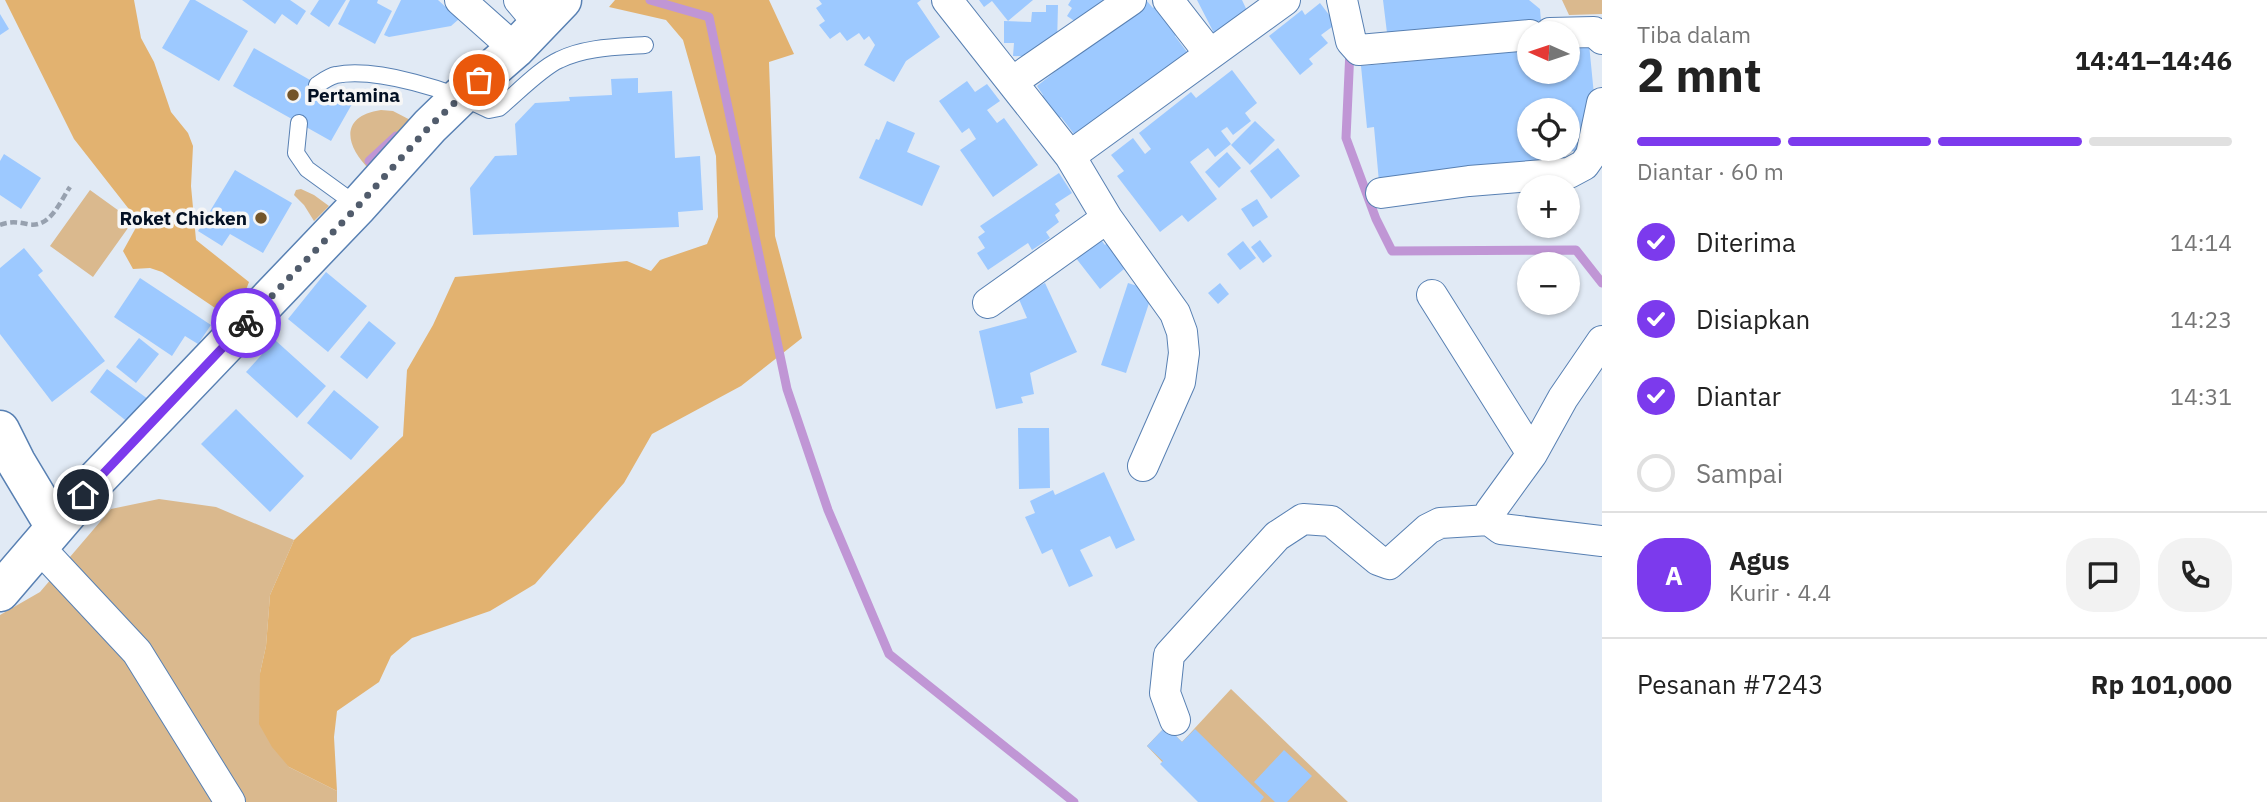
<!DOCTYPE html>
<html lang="id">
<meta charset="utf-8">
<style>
body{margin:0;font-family:"IBM Plex Sans",sans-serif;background:#f2f2f2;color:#222;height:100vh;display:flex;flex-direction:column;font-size:26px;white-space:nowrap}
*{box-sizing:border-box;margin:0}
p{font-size:23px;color:#767676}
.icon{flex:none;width:38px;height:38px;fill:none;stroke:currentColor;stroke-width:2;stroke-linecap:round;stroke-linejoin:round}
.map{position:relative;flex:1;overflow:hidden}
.sheet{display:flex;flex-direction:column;background:#fff;width:665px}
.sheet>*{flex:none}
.needle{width:46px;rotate:273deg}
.buttons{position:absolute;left:1517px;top:21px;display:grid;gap:14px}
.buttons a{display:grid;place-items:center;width:63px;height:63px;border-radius:50%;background:#fff;box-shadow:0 2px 5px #0004;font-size:35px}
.pin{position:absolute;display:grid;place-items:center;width:60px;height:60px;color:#fff;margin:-30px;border:4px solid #fff;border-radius:50%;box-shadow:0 2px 7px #0007}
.courier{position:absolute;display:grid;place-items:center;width:70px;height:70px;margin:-35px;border:5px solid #7c3aed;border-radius:50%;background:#fff;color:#222;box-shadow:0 2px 9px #0007}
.summary em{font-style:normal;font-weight:800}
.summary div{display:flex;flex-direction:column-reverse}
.summary{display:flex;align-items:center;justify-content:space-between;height:119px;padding:0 35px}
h1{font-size:46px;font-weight:800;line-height:52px}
.bar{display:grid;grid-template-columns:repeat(4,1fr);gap:10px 7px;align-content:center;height:84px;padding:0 35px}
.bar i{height:9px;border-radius:5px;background:#e0e0e0}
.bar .current{background:#7c3aed}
.bar p{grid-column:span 4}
.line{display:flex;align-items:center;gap:18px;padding:0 35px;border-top:2px solid #e0e0e0}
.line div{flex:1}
.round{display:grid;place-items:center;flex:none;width:74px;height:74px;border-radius:28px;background:#f2f2f2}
ol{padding:0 35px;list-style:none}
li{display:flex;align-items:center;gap:21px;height:77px}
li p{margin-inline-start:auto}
li .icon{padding:7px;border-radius:50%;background:#7c3aed;color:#fff;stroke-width:4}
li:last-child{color:#767676}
li i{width:38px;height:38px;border:4px solid #e0e0e0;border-radius:50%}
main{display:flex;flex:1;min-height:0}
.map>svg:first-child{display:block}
.green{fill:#dab98e}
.forest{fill:#e2b270}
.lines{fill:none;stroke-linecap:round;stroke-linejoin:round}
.stream{stroke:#c096d5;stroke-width:9}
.building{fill:#9dc9ff;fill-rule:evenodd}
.service-casing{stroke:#5880b3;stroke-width:18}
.minor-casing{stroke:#5880b3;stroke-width:32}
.secondary-casing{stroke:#5880b3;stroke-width:41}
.primary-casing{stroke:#5880b3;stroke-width:41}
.path{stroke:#97a1af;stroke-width:4.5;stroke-dasharray:7 3.5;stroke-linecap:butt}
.service{stroke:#fff;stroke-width:16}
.minor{stroke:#fff;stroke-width:30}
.secondary{stroke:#fff;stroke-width:38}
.primary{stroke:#fff;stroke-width:38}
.done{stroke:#515c6c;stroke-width:7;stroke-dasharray:0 12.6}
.route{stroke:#7c3aed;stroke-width:9}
.poi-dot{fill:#73552a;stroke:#f6f6f6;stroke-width:2.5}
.labels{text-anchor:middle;stroke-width:7;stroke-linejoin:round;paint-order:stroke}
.poi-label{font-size:19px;font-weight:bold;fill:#031023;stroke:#f6f6f6;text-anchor:start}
</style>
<main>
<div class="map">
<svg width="1602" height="802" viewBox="0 0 1602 802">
<rect width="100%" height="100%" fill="#e1eaf5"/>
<!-- green -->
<path class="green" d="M1562,0H1602V14L1569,15Z
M381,110L393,111L418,124L370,170C345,146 339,116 381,110Z
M301,189L314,195L329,206L314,221L304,205L294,195L296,190Z
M90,190L133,221L93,277L50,246Z
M159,499L216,507L294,540L270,595L266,646L260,673L289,767L337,791V802H0V615L40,592L111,509Z
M1231,689L1348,802H1200L1147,746L1166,726L1182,742Z"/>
<!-- forest -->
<path class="forest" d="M5,0H134L141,38L154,62L171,112L188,133L193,146L191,186L196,240L249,282L244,295L221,312L162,272L150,268L133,269L123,251L139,222L74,139Z
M615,0H769L794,54L769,62L775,236L802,338L741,386L652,434L624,483L535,584L490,611L412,638L391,656L379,682L337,711L334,737L337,791L289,767L272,747L259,724L260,673L266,646L270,595L294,540L403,436L407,370L433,325L455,277L627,261L651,271L660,260L707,244L718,217L716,156L683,40L666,20L609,7Z"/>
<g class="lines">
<!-- stream -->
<path class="stream" d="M650,0L709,17L787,389L828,510L889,654L1074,802
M1350,50L1346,138L1376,219L1392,251L1576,250L1602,283
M369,161L396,136"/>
</g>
<!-- building -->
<path class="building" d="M190,0H195L248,31L219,81L162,48Z
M242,0H290L306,11L297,25L282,14L275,24Z
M319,0H346L329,27L310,14Z
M350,0H378L377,3L392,11L375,44L338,24Z
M401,0H438L459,19L451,26L389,37L384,35Z
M819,0H921L917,3L940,37L906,61L894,82L864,65L875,45L869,36L864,40L859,33L847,41L840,32L830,39L819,25L825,21L816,8L822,4Z
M979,0H1033L1008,21L992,1L984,7Z
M1071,0H1108L1082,26L1067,16L1072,8L1068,5Z
M1146,0L1153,8L1162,1L1183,28L1175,36L1190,56L1080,142L1061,117L1053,122L1036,101L1043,95L1037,86Z
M1197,0H1242L1250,17L1215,35Z
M1383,0H1529L1540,9L1541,21L1388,41Z
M1320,3L1336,24L1321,35L1328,43L1309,59L1313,64L1300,75L1269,36L1302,10L1305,15Z
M1046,5H1058L1057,44L1045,57L1013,56L1014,43H1004V21L1031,22L1032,12H1046Z
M0,14L9,29L0,35Z
M1589,44L1595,105L1584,150L1564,152L1565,159L1379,182L1374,127L1367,128L1361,66L1530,50V72H1568V46ZM1530,110H1568V149H1530Z
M254,48L352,104L331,141L233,86Z
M1232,70L1257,103L1245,113L1251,121L1233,135L1227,127L1221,131L1231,144L1215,157L1208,148L1190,162L1217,199L1188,222L1182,215L1160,232L1117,176L1124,171L1111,155L1133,138L1145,154L1151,149L1139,133L1191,92L1196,98Z
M638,78V93L672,91L675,158L700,156L703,210L678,212L679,227L473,235L470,188L495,156L517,155L515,124L535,103L570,101L569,97L612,95L611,79Z
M967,81L975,92L987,84L1000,101L987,110L997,123L1004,118L1038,165L993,197L960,150L976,139L969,128L962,133L939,101Z
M887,121L915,133L907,152L940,166L922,206L859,178L876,139L879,140Z
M1255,121L1275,140L1250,165L1231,145Z
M1278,148L1300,176L1271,199L1250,171Z
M1227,152L1241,168L1219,188L1205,172Z
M4,154L41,178L21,209L0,195V161Z
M235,170L292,203L263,253L230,234L222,246L198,231Z
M1059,173L1072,193L1055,204L1060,211L1055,215L1059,222L1046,232L1050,238L1032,250L1028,243L988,270L977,253L985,248L978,237L985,232L980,226Z
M1257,199L1268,217L1253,227L1241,209Z
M1096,233L1105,245L1111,239L1124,255L1118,260L1124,269L1100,289L1072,253Z
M1260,240L1272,256L1263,263L1251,247Z
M1243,241L1256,258L1240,270L1227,254Z
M24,248L43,271L38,275L105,361L52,402L0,334V268Z
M326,272L367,306L328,352L288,319Z
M140,278L211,325L198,344L185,336L172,356L114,317Z
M1045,283L1077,352L1030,373L1034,394L1021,397L1023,403L996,409L979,331L1027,318L1018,297Z
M1128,283L1153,291L1126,373L1101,365Z
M1220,283L1229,294L1218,304L1208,293Z
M369,321L396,343L367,379L340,357Z
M139,338L159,354L136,383L116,367Z
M275,340L326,386L297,418L246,372Z
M107,369L148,399L129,423L90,392Z
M334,390L379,427L351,460L307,423Z
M236,409L304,476L270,512L201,444Z
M1018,428H1049L1050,488L1019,489Z
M1104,472L1135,540L1116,549L1110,536L1080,550L1093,576L1069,587L1052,549L1042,554L1025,517L1035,513L1030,501L1053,490L1055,495Z
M1166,726L1182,742L1195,729L1264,797L1260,802H1198L1160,764L1163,761L1147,746Z
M1284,750L1312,776L1287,802H1275L1254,782Z"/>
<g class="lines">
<defs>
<path id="service" d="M317,85C323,81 330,76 336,75C377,67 452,91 489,110L499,108C515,95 541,68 559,60C585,47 617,47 645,45
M299,123L296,153L307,169L358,206"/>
<path id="minor" d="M460,0L515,49
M519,0L540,25
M947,0L1070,156L1107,218L988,303
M1168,0L1210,54
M1342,0L1351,41L1359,50L1530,35
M1550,33L1594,32L1602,39
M1012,82L1131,0
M1070,156L1285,0
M1381,193L1469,181L1569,173L1584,165L1591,155L1602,103
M1107,218L1175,313L1182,332L1184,353L1180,382L1143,466
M1432,295L1532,454
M1602,341L1563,398L1532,454L1490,512L1489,520L1501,529L1602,541
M38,546L137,652L230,802
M1175,720L1165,693L1169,655L1277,536L1303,519L1331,521L1378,560L1389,564L1428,529L1440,523L1489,520"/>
<path id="secondary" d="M0,430L16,462L55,527"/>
<path id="primary" d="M0,592L96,480L358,206L430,126L461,96L515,49L562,0"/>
</defs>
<!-- service casing -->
<use href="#service" class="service-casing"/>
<!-- minor casing -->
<use href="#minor" class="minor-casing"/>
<!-- secondary casing -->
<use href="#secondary" class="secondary-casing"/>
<!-- primary casing -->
<use href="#primary" class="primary-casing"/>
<!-- path -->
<path class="path" d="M0,225C10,221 17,222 27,224C50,229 59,203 70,187"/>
<!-- service -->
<use href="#service" class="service"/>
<!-- minor -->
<use href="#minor" class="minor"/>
<!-- secondary -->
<use href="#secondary" class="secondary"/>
<!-- primary -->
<use href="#primary" class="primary"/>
</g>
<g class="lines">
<!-- done -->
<path class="done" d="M246,323L358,206L430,126L479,80"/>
<!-- route -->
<path class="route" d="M83,495L246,323"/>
</g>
<!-- markers -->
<g class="poi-dot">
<circle cx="293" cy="95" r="7"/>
<circle cx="261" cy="218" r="7"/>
</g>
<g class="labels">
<!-- poi labels -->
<g class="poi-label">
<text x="307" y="102">Pertamina</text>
<text x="247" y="225" text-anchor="end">Roket Chicken</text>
</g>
</g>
</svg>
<div class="buttons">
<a><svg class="needle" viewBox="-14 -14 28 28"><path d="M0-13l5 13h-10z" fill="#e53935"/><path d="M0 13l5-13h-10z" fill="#767676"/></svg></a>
<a><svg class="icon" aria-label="locate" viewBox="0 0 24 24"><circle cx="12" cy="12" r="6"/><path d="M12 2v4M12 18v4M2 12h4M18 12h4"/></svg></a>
<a>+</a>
<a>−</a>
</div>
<div class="pin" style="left:479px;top:80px;background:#ea580c"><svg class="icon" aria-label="bag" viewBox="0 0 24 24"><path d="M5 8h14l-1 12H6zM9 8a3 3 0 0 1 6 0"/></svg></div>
<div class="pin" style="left:83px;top:495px;background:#1f2937"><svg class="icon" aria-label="home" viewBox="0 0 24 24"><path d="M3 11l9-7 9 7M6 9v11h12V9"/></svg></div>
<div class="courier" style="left:246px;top:323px"><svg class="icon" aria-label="bike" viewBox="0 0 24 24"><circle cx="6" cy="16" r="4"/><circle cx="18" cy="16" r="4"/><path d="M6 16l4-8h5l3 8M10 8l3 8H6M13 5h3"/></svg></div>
</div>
<section class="sheet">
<div class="summary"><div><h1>2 mnt</h1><p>Tiba dalam</p></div><em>14:41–14:46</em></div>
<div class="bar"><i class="current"></i><i class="current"></i><i class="current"></i><i></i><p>Diantar · 60 m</p></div>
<ol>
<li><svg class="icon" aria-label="check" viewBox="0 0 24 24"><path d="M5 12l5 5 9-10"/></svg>Diterima<p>14:14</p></li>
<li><svg class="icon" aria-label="check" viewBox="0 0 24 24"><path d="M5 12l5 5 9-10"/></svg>Disiapkan<p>14:23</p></li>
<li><svg class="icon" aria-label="check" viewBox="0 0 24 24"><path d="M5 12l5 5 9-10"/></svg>Diantar<p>14:31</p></li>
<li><i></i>Sampai</li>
</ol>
<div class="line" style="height:126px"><b class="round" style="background:#7c3aed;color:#fff">A</b><div><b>Agus</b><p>Kurir · 4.4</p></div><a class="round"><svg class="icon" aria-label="chat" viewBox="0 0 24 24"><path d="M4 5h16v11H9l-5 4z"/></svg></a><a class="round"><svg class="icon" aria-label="phone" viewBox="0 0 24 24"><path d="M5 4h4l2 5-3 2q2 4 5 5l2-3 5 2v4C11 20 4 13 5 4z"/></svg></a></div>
<div class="line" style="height:91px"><div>Pesanan #7243</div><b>Rp 101,000</b></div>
</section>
</main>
